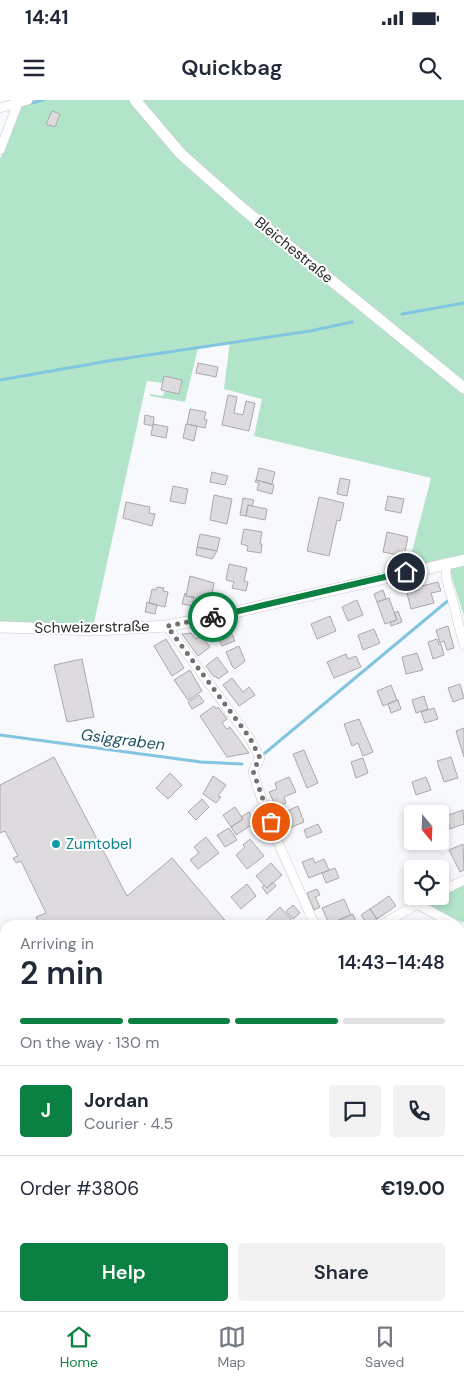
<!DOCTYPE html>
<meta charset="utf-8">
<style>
body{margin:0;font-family:"DM Sans",sans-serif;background:#f2f2f3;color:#1f2937;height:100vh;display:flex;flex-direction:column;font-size:19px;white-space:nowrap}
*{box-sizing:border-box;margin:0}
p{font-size:16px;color:#747a83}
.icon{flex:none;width:28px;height:28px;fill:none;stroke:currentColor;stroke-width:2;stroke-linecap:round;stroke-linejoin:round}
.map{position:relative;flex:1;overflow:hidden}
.panel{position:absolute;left:0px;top:820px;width:465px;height:391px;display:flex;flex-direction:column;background:#fff;border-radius:15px 15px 0 0;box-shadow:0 2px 8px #0003}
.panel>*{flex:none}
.needle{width:32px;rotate:161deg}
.controls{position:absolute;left:404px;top:705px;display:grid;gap:10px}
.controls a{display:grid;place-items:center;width:45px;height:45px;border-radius:5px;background:#fff;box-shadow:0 2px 8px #0003;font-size:25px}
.pin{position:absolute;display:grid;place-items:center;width:42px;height:42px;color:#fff;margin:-21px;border:2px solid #fff;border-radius:50%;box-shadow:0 1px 5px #0007}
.courier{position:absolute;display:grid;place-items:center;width:50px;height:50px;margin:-25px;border:4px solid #0b8043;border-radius:50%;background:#fff;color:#222;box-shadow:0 1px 6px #0007}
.head em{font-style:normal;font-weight:600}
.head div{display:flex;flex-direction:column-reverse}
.head{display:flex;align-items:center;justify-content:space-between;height:85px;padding:0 20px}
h1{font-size:32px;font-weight:600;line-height:38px}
.bar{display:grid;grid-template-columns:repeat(4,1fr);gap:8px 5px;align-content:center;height:60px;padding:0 20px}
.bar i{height:6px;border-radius:4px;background:#e0e1e3}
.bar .active{background:#0b8043}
.bar p{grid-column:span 4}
.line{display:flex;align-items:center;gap:12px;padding:0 20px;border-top:1px solid #e0e1e3}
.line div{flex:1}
.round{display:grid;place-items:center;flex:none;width:52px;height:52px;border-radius:5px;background:#f2f2f3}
.action{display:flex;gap:10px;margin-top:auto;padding:10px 20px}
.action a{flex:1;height:58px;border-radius:5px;background:#0b8043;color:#fff;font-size:20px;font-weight:600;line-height:58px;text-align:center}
.action a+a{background:#f2f2f3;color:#1f2937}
.status{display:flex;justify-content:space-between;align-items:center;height:35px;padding:0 25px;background:#fff;direction:ltr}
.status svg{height:14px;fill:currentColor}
header{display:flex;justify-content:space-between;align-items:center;height:65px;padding:0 20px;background:#fff;font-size:22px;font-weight:600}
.menu{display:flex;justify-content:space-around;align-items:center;height:70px;border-top:1px solid #e0e1e3;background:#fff;font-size:14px;color:#747a83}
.menu a{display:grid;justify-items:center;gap:2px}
.menu .active{color:#0b8043}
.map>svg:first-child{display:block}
.green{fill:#b2e4ca}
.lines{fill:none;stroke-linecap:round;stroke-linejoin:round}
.stream{stroke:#83c5e1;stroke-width:3}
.building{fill:#dedbdf;stroke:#aba9ac}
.street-casing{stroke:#c7c9cc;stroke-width:10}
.secondary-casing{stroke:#c7c9cc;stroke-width:12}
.street{stroke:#fff;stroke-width:9}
.secondary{stroke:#fff;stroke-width:11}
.done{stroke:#727275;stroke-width:5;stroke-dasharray:0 9}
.route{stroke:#0b8043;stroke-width:6}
.culture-dot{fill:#0f9aa8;stroke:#fff;stroke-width:2}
.labels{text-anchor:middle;stroke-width:4;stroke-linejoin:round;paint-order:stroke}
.street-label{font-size:15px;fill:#2a2a2c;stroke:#fff}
.culture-label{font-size:15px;fill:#0d838f;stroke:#fff;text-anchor:start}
.water-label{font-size:16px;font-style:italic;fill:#1d5367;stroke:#fff}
</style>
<div class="status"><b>14:41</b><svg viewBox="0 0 49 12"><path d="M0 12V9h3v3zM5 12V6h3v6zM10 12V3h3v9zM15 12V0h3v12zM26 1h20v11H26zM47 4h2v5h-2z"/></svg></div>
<header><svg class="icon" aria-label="menu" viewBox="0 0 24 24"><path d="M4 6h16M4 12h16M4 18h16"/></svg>Quickbag<svg class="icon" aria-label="search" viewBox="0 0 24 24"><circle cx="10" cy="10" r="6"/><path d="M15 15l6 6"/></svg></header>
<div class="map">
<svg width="464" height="1211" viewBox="0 0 464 1211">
<rect width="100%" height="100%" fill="#f7f9fd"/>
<!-- green -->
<path class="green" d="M33,0H464V516L447,462L407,471L431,378L254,336L262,299L224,289L230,242L175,251L198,248L185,302L150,296V294L163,296L165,290L179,294L182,280L163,283L147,281L149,271L93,527L0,523V59L22,5Z
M464,782V822H462L426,804Z
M464,1142V1211H423L421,1206H460V1144Z"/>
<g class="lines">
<!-- stream -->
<path class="stream" d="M32,3L43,0
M402,214L464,203
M0,280L108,261L310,231L352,222
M0,635L201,662L242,664
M265,653L450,499"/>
</g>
<!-- building -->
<path class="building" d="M52,11L60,14L55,27L46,24Z
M198,263L218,267L216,277L196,273Z
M164,276L182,280L179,294L161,290Z
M228,295L237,297L234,313L243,315L246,301L255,303L249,331L222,325Z
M190,309L206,312L204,319L207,320L205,328L187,324Z
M145,315L154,317L153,326L144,324Z
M153,324L168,327L166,338L151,335Z
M186,324L197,326L194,341L183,338Z
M259,368L275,372L272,384L256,380Z
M212,372L228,376L225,385L210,382Z
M340,378L350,380L347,396L337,394Z
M256,380L274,385L272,394L257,390L259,383L255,382Z
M173,386L188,389L185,404L170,401Z
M214,395L232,399L227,424L210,420Z
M388,396L404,399L401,413L385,410Z
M319,397L344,403L340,421L337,420L329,456L307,451Z
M243,398L254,400L252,406L248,405L246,416L240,415Z
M126,402L150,407L149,413L155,414L152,426L123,418Z
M248,405L267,409L265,420L246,416Z
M244,429L262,432L260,444H262L261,453L247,451L248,446L241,444Z
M387,432L408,437L404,456L383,452Z
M200,434L220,438L217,451L197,447Z
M197,447L217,451L212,459L196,455Z
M229,464L247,468L244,481L248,482L246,491L232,488L234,482L226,480Z
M190,476L214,483L211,501L186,496Z
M438,482L441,491L431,493L434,503L411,509L407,493L419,490L418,487Z
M157,487L164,488L163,491L168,492L165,507L149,503L152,489L156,490Z
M383,490L386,499L377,502L374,494Z
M185,493L186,494V496L194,497L192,506L182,504Z
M389,498L397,520L385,524L377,502Z
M357,500L363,515L348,521L342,507Z
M147,502L157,505L155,514L145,512Z
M398,511L402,522L391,526L390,522L397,520L394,513Z
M330,516L336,531L317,539L311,524Z
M227,523L235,541L222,546L218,538L213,540L209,531Z
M448,526L454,548L447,550L444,541L440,543L436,530Z
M374,529L380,543L363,550L358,535Z
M191,533L196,539L201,535L210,547L198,556L182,534Z
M166,539L184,568L172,576L154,546Z
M437,539L439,545L441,544L444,555L433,559L428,542Z
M239,546L245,561L235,569L232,566L226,552Z
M417,553L423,570L406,574L402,557Z
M346,554L348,559L356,556L361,567L334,578L327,562Z
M217,557L228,572L218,579L216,576L214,577L206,566Z
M82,559L94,617L67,622L54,565Z
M190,570L202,591L188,600L174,580Z
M232,578L243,592L249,587L255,595L239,606L223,585Z
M460,584L464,598L453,602L448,588Z
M391,585L397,600L383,606L377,591Z
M199,595L204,602L192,609L188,602Z
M424,596L428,609L416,613L412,600Z
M398,600L401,609L391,613L388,604Z
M214,606L216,609L218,607L227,619L222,623L227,629L230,627L249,653L227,657L200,616Z
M434,608L438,619L425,623L421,612Z
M359,619L373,652L363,656L358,643L352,646L344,624Z
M464,628V657L456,631Z
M304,650L318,683L307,688L293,654Z
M54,657L127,796L172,758L229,825H40L36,817L46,813L21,761L16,763L13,758L18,756L5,731L0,733V685Z
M451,657L458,678L444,682L437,661Z
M363,658L368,673L356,678L351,662Z
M170,673L182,685L168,699L156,688Z
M213,676L226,685L218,696L221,697L216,703L203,694Z
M289,677L296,692L284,697L286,703L276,707L269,692L277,689L275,683Z
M426,677L431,690L416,695L412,682Z
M202,699L209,707L196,720L188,712Z
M298,706L304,722L287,729L281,714Z
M235,707L243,719L231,727L223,715Z
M463,710L464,724L450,729L446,716Z
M249,712L256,722L236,735L231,727L243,719L241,717Z
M318,724L322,732L307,738L304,730Z
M229,728L237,740L225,747L217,735Z
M206,737L219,753L198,769L190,760L199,753L194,747Z
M250,739L264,756L247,769L236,755L245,747L243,745Z
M463,744L464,770L460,772L449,750Z
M313,758L315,763L324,759L329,770L309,778L302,762Z
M271,763L282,775L267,788L256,776Z
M335,768L339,778L326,783L322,773Z
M273,782L276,786L267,794L262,787L264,785L267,788Z
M247,784L256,796L241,809L231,797Z
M317,789L320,795L315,797L320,807L314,810L307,793Z
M389,796L396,806L377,819L370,809Z
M344,799L351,815L329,824L322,808Z
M293,805L300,813L293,819L286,811Z
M280,807L291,819L284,825H267L264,822Z
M370,809L377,819L368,825L361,815Z
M353,814L357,825H343L341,819Z
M5,882V997L0,1000V887Z
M463,957L464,961L463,994L460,985V958Z
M464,1103V1120L460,1122V1105Z
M5,1131V1162L0,1153V1134Z
M39,1206H49L51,1210L36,1211L35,1209Z
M192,1206H214L216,1211H194Z
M242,1206H247L248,1209L253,1206H268L270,1211H239Z"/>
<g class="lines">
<defs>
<path id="street" d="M0,8L28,0
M0,50L18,3
M446,463C445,480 449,487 453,502C457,517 460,531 464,545
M167,526L250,639L260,658L253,671C267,724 293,775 315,825
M440,792L464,780
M417,804L456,825
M381,825L432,796
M0,1040L5,1039
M460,1054L464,1065
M460,1131L464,1129
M0,1183L5,1192
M13,1206L15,1211
M397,1206L399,1211
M85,1211L92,1206
M229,1211L230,1206"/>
<path id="secondary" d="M135,0L181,54L242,108L464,288
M0,527L97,530L167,526L213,517L464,460"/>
</defs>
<!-- street casing -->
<use href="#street" class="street-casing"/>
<!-- secondary casing -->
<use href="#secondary" class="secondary-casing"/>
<!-- street -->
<use href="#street" class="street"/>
<!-- secondary -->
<use href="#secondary" class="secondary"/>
</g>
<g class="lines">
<!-- done -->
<path class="done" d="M213,517L167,526L250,638L260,658L253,671L271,722"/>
<!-- route -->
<path class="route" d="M213,517L406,472"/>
</g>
<!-- markers -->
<circle class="culture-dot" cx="56" cy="744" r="5"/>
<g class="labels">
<!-- street labels -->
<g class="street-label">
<text transform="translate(294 150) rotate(39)" y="5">Bleichestraße</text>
<text transform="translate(92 527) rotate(-1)" y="5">Schweizerstraße</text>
</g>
<!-- culture labels -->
<g class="culture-label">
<text x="66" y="749">Zumtobel</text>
</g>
<!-- water labels -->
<g class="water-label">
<text transform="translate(123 639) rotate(7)" y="6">Gsiggraben</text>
</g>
</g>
</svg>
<div class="controls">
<a><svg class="needle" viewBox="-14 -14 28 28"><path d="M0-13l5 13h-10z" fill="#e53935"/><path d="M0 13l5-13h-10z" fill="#747a83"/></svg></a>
<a><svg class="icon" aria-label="locate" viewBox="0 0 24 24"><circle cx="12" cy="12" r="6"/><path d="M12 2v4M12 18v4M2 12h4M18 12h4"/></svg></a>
</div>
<div class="pin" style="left:271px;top:722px;background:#ea580c"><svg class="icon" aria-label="bag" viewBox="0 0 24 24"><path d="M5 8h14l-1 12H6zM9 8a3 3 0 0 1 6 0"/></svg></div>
<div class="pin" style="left:406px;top:472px;background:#1f2937"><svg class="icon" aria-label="home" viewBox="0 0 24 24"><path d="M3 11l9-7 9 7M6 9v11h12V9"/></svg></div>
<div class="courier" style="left:213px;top:517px"><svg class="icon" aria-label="bike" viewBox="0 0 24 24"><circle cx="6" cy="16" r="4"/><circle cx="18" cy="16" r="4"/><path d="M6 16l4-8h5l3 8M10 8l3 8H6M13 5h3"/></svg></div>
<section class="panel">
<div class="head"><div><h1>2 min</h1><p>Arriving in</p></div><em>14:43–14:48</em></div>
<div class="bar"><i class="active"></i><i class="active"></i><i class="active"></i><i></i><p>On the way · 130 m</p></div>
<div class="line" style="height:90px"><b class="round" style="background:#0b8043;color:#fff">J</b><div><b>Jordan</b><p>Courier · 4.5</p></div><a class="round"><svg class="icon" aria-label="chat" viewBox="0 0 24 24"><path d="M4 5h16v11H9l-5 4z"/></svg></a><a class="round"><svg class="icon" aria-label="phone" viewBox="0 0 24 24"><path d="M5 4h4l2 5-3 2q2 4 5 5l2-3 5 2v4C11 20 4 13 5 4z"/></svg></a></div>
<div class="line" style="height:65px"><div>Order #3806</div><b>€19.00</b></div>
<div class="action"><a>Help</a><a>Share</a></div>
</section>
</div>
<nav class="menu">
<a class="active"><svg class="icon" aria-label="home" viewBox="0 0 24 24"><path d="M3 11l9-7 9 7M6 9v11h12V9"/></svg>Home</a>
<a><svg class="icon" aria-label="map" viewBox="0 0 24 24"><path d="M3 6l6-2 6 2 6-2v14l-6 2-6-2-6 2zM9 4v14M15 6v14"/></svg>Map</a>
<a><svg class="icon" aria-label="saved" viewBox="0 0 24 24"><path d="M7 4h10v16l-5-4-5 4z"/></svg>Saved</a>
</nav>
